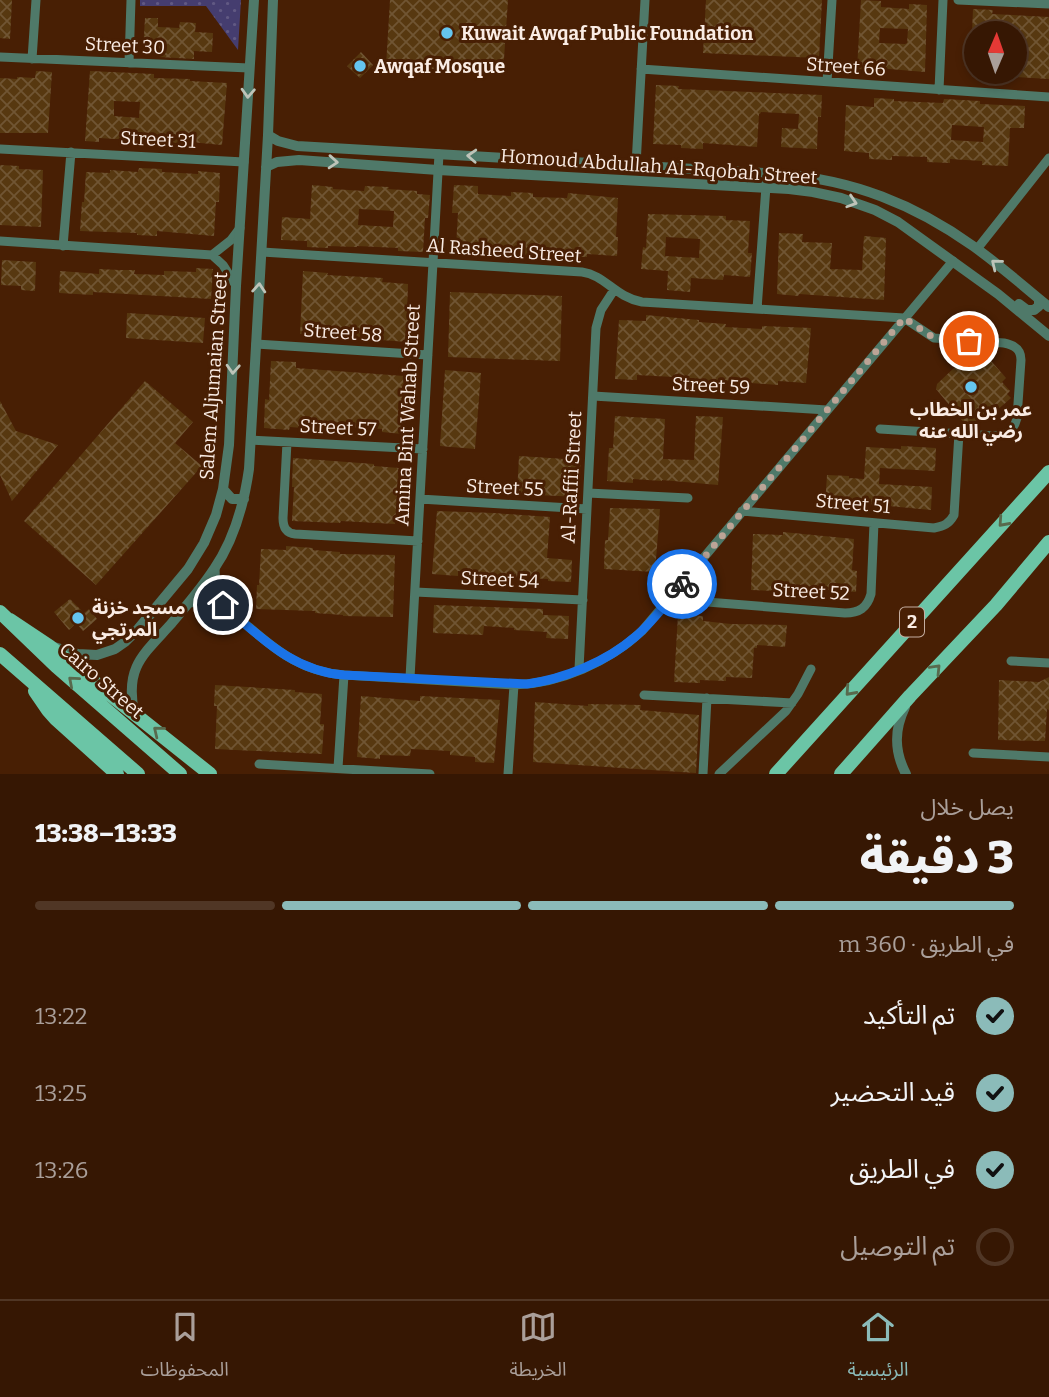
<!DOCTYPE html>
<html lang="ar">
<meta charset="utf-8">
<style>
body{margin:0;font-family:Bitter,"Noto Sans Arabic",serif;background:#412412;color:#f1f3f6;direction:rtl;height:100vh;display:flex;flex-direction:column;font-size:26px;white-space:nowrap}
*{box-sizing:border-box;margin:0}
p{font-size:23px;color:#aa9f9a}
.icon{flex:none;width:38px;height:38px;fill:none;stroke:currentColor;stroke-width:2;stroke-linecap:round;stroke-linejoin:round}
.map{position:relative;height:774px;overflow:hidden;direction:ltr}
.details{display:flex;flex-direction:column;background:#361703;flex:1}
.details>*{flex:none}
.needle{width:46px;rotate:2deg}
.fabs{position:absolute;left:964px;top:21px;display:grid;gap:14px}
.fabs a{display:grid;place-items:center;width:63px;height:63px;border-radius:50%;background:#361703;box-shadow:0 4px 10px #0003,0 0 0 2px #503625;font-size:35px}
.pin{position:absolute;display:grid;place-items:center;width:60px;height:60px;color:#fff;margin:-30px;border:4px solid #fff;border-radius:50%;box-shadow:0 2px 7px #0007}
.courier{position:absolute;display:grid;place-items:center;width:70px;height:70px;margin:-35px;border:5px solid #1a73e8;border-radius:50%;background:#fff;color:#222;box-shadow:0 2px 9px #0007}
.headline em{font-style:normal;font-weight:800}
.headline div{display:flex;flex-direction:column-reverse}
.headline{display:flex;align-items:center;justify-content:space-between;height:119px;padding:0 35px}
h1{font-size:46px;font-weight:800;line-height:52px}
.bar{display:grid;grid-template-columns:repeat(4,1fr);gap:10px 7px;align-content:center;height:84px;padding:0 35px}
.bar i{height:9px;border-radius:5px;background:#503625}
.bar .selected{background:#8bbbb9}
.bar p{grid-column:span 4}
ol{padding:0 35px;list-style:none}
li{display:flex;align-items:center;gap:21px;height:77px}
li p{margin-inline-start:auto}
li .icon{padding:7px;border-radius:50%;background:#8bbbb9;color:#111;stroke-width:4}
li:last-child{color:#aa9f9a}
li i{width:38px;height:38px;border:4px solid #503625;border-radius:50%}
.menu{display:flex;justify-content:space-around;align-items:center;height:98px;border-top:2px solid #503625;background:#361703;font-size:19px;color:#aa9f9a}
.menu a{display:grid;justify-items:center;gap:4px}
.menu .selected{color:#8bbbb9}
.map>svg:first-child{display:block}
.park{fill:url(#park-dots)}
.building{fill:url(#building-cross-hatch);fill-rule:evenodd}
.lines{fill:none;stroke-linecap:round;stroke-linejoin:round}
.minor{stroke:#4f7969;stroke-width:9}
.tertiary{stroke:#4f7969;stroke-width:10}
.primary{stroke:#6bc5a6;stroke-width:14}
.oneway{stroke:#bec4b9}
.oneway2{stroke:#586a4d}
.done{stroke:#bca496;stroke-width:7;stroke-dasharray:0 12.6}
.route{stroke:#1a73e8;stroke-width:9}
.poi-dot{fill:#65c5ef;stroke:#481f04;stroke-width:2.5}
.labels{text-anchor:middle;stroke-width:6;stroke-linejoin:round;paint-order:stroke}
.shield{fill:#481f04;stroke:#c5aea1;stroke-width:2}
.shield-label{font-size:18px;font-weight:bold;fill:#faece4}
.poi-label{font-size:19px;font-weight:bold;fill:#faece4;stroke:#481f04;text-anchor:start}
.street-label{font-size:19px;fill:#faece4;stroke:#481f04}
</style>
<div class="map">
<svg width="1049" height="774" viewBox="0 0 1049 774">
<defs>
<pattern id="park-dots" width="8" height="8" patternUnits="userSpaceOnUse" patternTransform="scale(1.75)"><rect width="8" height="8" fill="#453d6f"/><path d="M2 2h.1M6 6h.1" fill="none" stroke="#615983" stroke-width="1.8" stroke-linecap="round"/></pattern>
<pattern id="building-cross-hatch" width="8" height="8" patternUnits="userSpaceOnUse" patternTransform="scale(1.75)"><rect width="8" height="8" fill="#573810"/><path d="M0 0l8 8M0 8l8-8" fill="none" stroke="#705533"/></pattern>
</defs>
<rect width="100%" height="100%" fill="#481f04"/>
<!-- park -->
<path class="park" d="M140,0H241L238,50L206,6H140Z"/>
<!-- building -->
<path class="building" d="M0,0H12L10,39L0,38Z
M390,0H508L503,73L386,66Z
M706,0H822L819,58L703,53Z
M861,0L881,1V7L909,9V4L927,5L925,72L877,68V70L857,69ZM880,28L908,29L907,43L905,44L879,43Z
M973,9L993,10L992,14L1049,17V79L1016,77L1019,33H972Z
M145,18H158V27L179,28L180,22L196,23L195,32L213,33L212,52L194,51V59L159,57L160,52L143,51Z
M361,52L373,65L360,78L347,66Z
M36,71L52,72L48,133H0V78L17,79V77L35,78Z
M90,71L154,74V78L190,79V81L227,83L222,145L190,142V144L171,143L170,146L156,145V144L134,142V139H115L99,138V142L85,141ZM114,101L140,102L139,118L114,116Z
M656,85L679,86L678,89L822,95L821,117H818L817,149L781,147L782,128L798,129L799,114L761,112L760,114H759L757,147L703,143V149L681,148V145L653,144Z
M874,98L894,99V101L943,103L944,99L980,101V104L1025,106L1024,128H1010L1008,166L982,165V161L950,159V163L927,162V157L892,156V160L869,159V153L844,151L846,105L874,107ZM952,125L984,127L983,142L951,140Z
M0,165L19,166V169L43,170L41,227L0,225Z
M139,168L162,169V172L198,174V171L220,173L219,202H216L214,236L157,231V236L137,235V233L80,231L82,202H84L86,172L110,173V170L138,172Z
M312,185L333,187V189L364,191L365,186L389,187L388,189L417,191V194L430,195L428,218H425L423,252L398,251V248L357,246V247L328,246V248L307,247V241L281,240L282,217L310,219ZM359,209L394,211L393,227L358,225Z
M454,185L478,186V194L511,196V192L533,193V197L567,198L568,193L618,198L616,237H618L617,256L587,254V257L510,254L481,251V248L456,246L458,213H452Z
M648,214L726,216V220L750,221L748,253H752L750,277L724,275L723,280L691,278L690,292L667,290L668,271L641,269L643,247L646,248ZM666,237L700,239L699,258L665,256Z
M779,233L803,234L802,242L832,243L830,269L862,270L864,236L886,238L884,300L799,294L798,296L777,294Z
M2,260L36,262L35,291L21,290V286L1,285Z
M196,268L213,269L211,299L93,292V295L59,293L60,271L99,274V269L119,270H135L134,274L164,275V271L196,272Z
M303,271L328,273L327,275L383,278L382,282L408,284L407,314H409L408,342L300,334Z
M450,292L562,296L560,361L448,357Z
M127,313L205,318L203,343L126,338Z
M646,315L699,320V322L726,324L725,327L762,329V326L811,328L806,383L778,381V385L724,381V385L673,380V377L637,375V380L615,379L619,320L646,321Z
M973,350L980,358L985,354L1006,378L1002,382L1010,391L1007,394L1011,398L995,412L991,407L974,424H965L936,389L937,384Z
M271,361L296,362V368L404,376L402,434L382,432V429L348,427L316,426V429L290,427L289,430L264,428L265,399L269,400Z
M445,370L481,373L475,449L440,446Z
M145,381L193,422L175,443L202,466L96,585L24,521Z
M0,401L16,431L58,445L12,501L0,475Z
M615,416L665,419L663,459L694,460L696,416L723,417L718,485L662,480V481L633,479V483L607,481L609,448H613Z
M901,446L936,448L935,471L880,468L879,484L932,487L931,510L847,502V506L825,505L827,475L849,476V478L864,479L866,447L901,449Z
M519,456L581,460L579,497L517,494Z
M293,458L374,464V466L399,468L395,524L341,521L340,523L292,521L294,487H292Z
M610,508L660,509L655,572L604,569L605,540H608Z
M437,511L494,513L550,517L547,558L572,560L571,582L548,581V579L491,576V573L458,571V576L432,574Z
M783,532L854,539L852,570L857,571L856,592L800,588V592L751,590L753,534L783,535Z
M286,546L313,548V550L340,552V554L395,555L393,617L343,616V615L315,613V611L256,609L257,585H259L261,549L286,550Z
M70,599L84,613L89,609L97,619L83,631L76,623L69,630L54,612Z
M434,605L543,609V615L569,616L568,639L546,638L547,632L514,630V628L484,626L483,635L433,633Z
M678,615L703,616V621L731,624L787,625L785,647L757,645V648H754L752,678L726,677V681L700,680V683L674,682Z
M1049,677V710L1047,709L1045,741L998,740L999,680L1039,682Z
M215,685L295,690V692L322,694L320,724H324L322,754L215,749L217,706H214Z
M361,696L420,701V696L500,700L494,763L475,762V757L450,755V751L411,749L410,756L380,755V759L357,757Z
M535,702L588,706V704L641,705L640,710L699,715L696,773L533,762Z"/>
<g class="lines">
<!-- minor -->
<path class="minor" d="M958,0L1049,4
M0,57L249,68
M32,59L36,0
M129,63L131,0
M641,69L1049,97
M827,82L832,0
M939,90L943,0
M0,149L244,162
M636,165L645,0
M0,241L212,255L223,265L235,284
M63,246L71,152
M977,249L1049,158
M262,252L582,272C605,275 615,297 642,302L904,318L934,338L1004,343C1014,345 1021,349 1021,360L1017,418C1014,430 1008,435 996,436L880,429
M212,255L231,240L240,228
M757,309L767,173
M256,344L428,355
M593,396L827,410
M251,440L423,449
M287,442L283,518C283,527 286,533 295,534L418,541
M588,493L688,498
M420,499L587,509
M742,511L934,528C944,526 949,524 954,515L959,433
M215,569C215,581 217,596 224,606C231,614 241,620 249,627C279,653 304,672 344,675L514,685C559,684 609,662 642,631L953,261
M415,592L583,600
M669,599L845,613C859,613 867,608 871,594L874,523
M189,603L206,601L223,605
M1011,661L1049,663
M579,669L596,328L601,310L614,290
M410,678L439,154
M644,695L792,703
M973,753L1049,757
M259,764L430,774
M338,768L344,675
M508,774L514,685
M703,774L707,698
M719,774L786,711L798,694L811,669"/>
<!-- tertiary -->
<path class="tertiary" d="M268,135L278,141L297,146L780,174C853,180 914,204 973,246C1000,265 1024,287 1049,307
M266,167L277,162L299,160L438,170L789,189L813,192L841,198L875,210L898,222L998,294L1049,336
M1019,304L1027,310H1034L1039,306V299
M223,489L232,499H244
M54,647L78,654L97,655L115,649L125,642L138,629L188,569L204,543L216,515L223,489L229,445L236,286L254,0
M905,707C894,730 894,751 906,774
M134,712C125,667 143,655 171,624C186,606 201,589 214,569C234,540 244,504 249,469L268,135L273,0"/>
<!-- primary -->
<path class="primary" d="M0,612L56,666L180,774
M10,620L49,646L210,774
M0,654L138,774
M35,691L48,710L56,719L117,774
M776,774L1049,472
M841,774L910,696L996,605L1049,542"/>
</g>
<!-- one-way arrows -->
<defs><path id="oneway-chevron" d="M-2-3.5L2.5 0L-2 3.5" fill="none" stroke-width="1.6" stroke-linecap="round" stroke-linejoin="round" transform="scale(1.75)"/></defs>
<g class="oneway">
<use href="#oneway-chevron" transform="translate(248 93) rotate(93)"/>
<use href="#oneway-chevron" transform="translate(472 156) rotate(-177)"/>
<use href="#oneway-chevron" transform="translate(333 162) rotate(4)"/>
<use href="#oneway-chevron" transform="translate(852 202) rotate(18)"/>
<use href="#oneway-chevron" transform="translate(996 264) rotate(-141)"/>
<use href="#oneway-chevron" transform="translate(259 288) rotate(-86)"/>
<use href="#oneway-chevron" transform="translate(233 369) rotate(93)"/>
</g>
<g class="oneway2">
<use href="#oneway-chevron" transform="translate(1003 522) rotate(132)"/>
<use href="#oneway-chevron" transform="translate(936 669) rotate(-46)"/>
<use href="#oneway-chevron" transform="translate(73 681) rotate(-139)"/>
<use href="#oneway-chevron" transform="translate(850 691) rotate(132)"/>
<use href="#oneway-chevron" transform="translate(158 731) rotate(-141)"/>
</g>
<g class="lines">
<!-- done -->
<path class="done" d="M682,584L904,318L934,338L969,341"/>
<!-- route -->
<path class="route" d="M223,605C261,637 292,671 344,675L527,684C564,679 606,662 635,637C653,622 667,602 682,584"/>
</g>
<!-- markers -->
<g class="poi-dot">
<circle cx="447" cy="33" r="7"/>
<circle cx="360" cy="66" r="7"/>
<circle cx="971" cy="387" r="7"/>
<circle cx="78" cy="618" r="7"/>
</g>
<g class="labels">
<!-- shield labels -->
<rect class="shield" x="900" y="607.5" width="24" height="29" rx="5"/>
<g class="shield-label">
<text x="912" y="628">2</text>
</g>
<!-- poi labels -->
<g class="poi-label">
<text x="461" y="40">Kuwait Awqaf Public Foundation</text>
<text x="374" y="73">Awqaf Mosque</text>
<text x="971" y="416" text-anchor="middle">عمر بن الخطاب<tspan x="971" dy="22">رضي الله عنه</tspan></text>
<text x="92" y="614">مسجد خزنة<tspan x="92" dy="22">المرتجي</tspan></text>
</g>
<!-- street labels -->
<g class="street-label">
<text transform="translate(125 45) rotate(3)" y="7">Street 30</text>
<text transform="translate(846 66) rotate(4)" y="7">Street 66</text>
<text transform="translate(158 139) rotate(3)" y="7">Street 31</text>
<text transform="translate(659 166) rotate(4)" y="7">Homoud Abdullah Al-Rqobah Street</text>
<text transform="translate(504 250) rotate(4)" y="7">Al Rasheed Street</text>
<text transform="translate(343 332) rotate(4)" y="7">Street 58</text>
<text transform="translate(213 376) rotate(-86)" y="7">Salem Aljumaian Street</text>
<text transform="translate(711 385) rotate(3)" y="7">Street 59</text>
<text transform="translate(407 415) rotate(-87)" y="7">Amina Bint Wahab Street</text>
<text transform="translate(338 427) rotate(3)" y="7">Street 57</text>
<text transform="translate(571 477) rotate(-87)" y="7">Al-Raffii Street</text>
<text transform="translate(505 487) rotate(3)" y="7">Street 55</text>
<text transform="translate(853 503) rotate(5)" y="7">Street 51</text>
<text transform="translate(500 579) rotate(3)" y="7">Street 54</text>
<text transform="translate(811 591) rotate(3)" y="7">Street 52</text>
<text transform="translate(102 680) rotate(41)" y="7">Cairo Street</text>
</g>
</g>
</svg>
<div class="fabs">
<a><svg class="needle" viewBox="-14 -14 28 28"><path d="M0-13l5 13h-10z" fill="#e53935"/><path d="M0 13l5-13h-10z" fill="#aa9f9a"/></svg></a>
</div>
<div class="pin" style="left:969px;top:341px;background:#ea580c"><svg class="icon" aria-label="bag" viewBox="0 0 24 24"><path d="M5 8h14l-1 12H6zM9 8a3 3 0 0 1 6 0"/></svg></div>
<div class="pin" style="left:223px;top:605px;background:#1f2937"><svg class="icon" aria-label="home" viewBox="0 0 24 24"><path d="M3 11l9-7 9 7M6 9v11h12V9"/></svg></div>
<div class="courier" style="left:682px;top:584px"><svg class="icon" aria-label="bike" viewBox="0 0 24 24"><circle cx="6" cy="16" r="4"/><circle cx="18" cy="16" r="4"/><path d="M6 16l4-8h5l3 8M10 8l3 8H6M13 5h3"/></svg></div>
</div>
<section class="details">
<div class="headline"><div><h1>3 دقيقة</h1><p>يصل خلال</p></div><em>13:33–13:38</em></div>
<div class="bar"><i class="selected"></i><i class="selected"></i><i class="selected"></i><i></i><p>في الطريق · 360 m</p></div>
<ol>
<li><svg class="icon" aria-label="check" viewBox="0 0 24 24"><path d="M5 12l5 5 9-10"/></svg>تم التأكيد<p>13:22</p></li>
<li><svg class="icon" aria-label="check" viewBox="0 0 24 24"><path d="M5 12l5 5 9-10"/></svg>قيد التحضير<p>13:25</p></li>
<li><svg class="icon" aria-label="check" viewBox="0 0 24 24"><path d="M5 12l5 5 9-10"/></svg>في الطريق<p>13:26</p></li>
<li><i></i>تم التوصيل</li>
</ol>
</section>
<nav class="menu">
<a class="selected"><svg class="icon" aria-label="home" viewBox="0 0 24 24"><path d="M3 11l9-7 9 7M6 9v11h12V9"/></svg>الرئيسية</a>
<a><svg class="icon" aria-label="map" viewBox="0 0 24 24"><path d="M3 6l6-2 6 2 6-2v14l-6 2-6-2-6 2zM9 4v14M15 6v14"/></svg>الخريطة</a>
<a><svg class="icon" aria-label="saved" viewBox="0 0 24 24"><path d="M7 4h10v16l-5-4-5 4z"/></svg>المحفوظات</a>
</nav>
